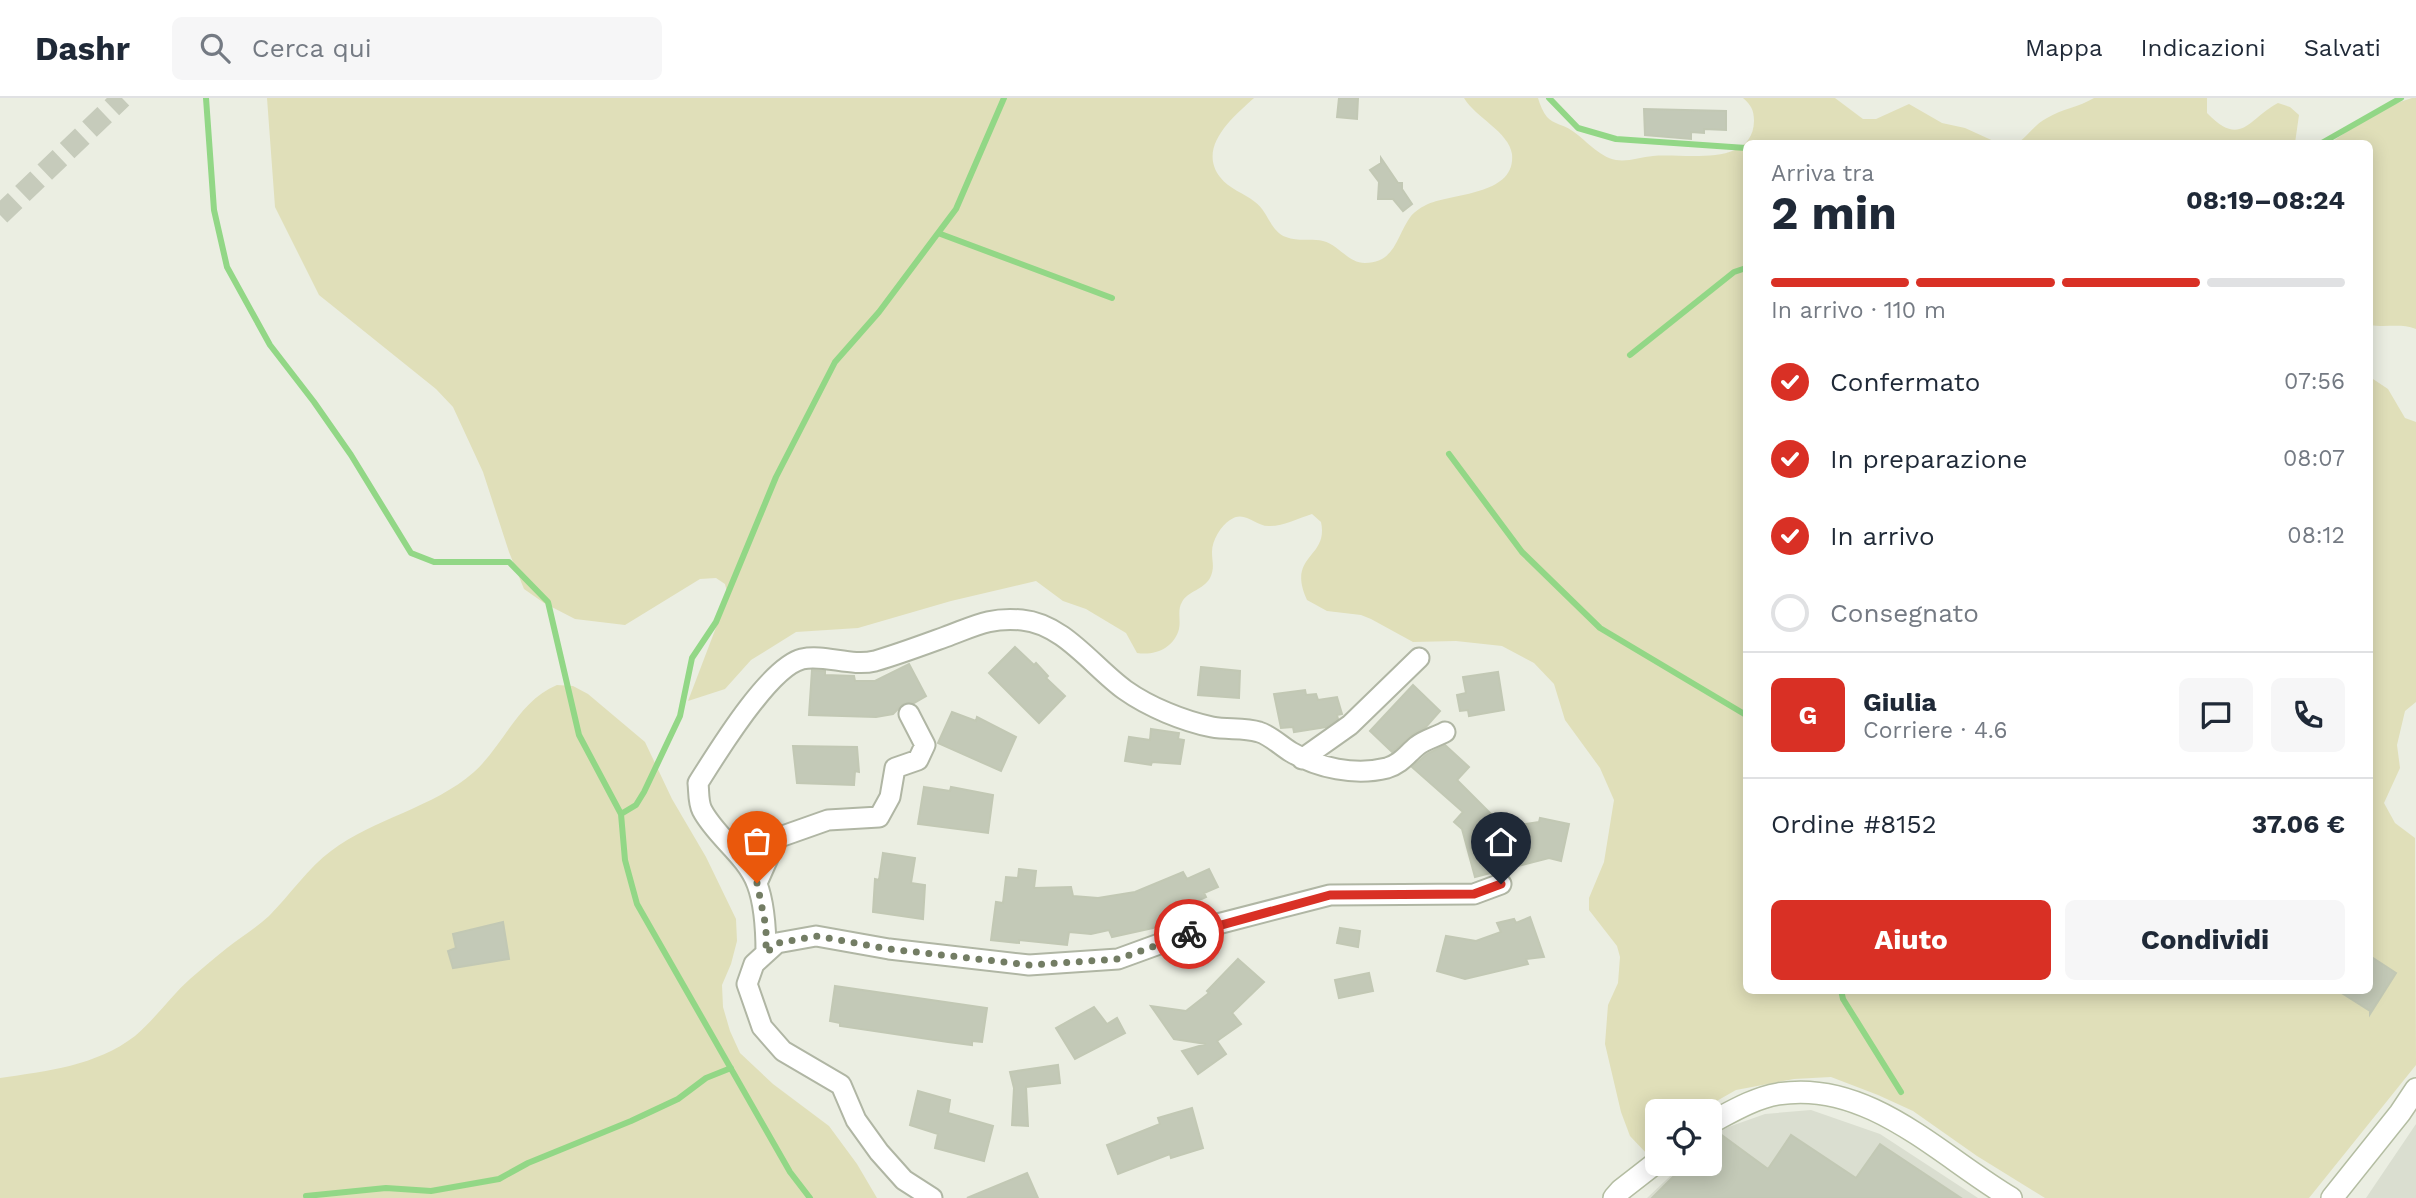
<!DOCTYPE html>
<html lang="it">
<meta charset="utf-8">
<style>
body{margin:0;font-family:"Work Sans",sans-serif;background:#f6f6f7;color:#1f2937;height:100vh;display:flex;flex-direction:column;font-size:26px;white-space:nowrap}
*{box-sizing:border-box;margin:0}
p{font-size:23px;color:#747a83}
.icon{flex:none;width:38px;height:38px;fill:none;stroke:currentColor;stroke-width:2;stroke-linecap:round;stroke-linejoin:round}
.map{position:relative;flex:1;overflow:hidden}
.sheet{position:absolute;left:1743px;top:42px;width:630px;height:854px;display:flex;flex-direction:column;background:#fff;border-radius:10px;box-shadow:0 4px 18px #0003}
.sheet>*{flex:none}
.tools{position:absolute;left:1645px;top:1001px;display:grid;gap:14px}
.tools a{display:grid;place-items:center;width:77px;height:77px;border-radius:10px;background:#fff;box-shadow:0 4px 18px #0003;font-size:35px}
.pin{position:absolute;display:grid;place-items:center;width:60px;height:60px;color:#fff;margin:-72px -30px;border-radius:50% 50% 50% 0;rotate:-45deg;box-shadow:0 0 7px #0007}
.pin .icon{rotate:45deg}
.courier{position:absolute;display:grid;place-items:center;width:70px;height:70px;margin:-35px;border:5px solid #d93025;border-radius:50%;background:#fff;color:#222;box-shadow:0 2px 9px #0007}
.headline em{font-style:normal;font-weight:700}
.headline div{display:flex;flex-direction:column-reverse}
.headline{display:flex;align-items:center;justify-content:space-between;height:119px;padding:0 28px}
h1{font-size:46px;font-weight:700;line-height:52px}
.bar{display:grid;grid-template-columns:repeat(4,1fr);gap:10px 7px;align-content:center;height:84px;padding:0 28px}
.bar i{height:9px;border-radius:5px;background:#e0e1e3}
.bar .on{background:#d93025}
.bar p{grid-column:span 4}
.line{display:flex;align-items:center;gap:18px;padding:0 28px;border-top:2px solid #e0e1e3}
.line div{flex:1}
.round{display:grid;place-items:center;flex:none;width:74px;height:74px;border-radius:10px;background:#f6f6f7}
ol{padding:0 28px;list-style:none}
li{display:flex;align-items:center;gap:21px;height:77px}
li p{margin-inline-start:auto}
li .icon{padding:7px;border-radius:50%;background:#d93025;color:#fff;stroke-width:4}
li:last-child{color:#747a83}
li i{width:38px;height:38px;border:4px solid #e0e1e3;border-radius:50%}
.primary-button{display:flex;gap:14px;margin-top:auto;padding:14px 28px}
.primary-button a{flex:1;height:80px;border-radius:10px;background:#d93025;color:#fff;font-size:28px;font-weight:700;line-height:80px;text-align:center}
.primary-button a+a{background:#f6f6f7;color:#1f2937}
header{display:flex;align-items:center;gap:42px;box-sizing:border-box;height:98px;padding:0 35px;background:#fff;border-bottom:2px solid #e0e1e3}
header strong{font-size:33px}
nav{display:flex;gap:38px;margin-inline-start:auto;font-size:24px}
.search{width:490px;height:63px;background:#f6f6f7;display:flex;align-items:center;gap:18px;box-sizing:border-box;padding:0 24px;border-radius:10px;color:#747a83;font-size:26px}
.map>svg:first-child{display:block}
.built{fill:#daded0}
.green{fill:#e0dfb9}
.lines{fill:none;stroke-linecap:round;stroke-linejoin:round}
.stream{stroke:#92d786;stroke-width:6}
.building{fill:#c3c9b7;stroke:#c2c8b4;stroke-width:2}
.motorway-tunnel{stroke:#c6cbbb;stroke-width:21;stroke-dasharray:21 10;stroke-linecap:butt}
.minor-casing{stroke:#b0b6a4;stroke-width:23}
.secondary-casing{stroke:#b4bda2;stroke-width:24}
.minor{stroke:#fff;stroke-width:19}
.secondary{stroke:#fff;stroke-width:21}
.done{stroke:#737d64;stroke-width:7;stroke-dasharray:0 12.6}
.route{stroke:#d93025;stroke-width:9}
</style>
<header>
<strong>Dashr</strong>
<div class="search"><svg class="icon" aria-label="search" viewBox="0 0 24 24"><circle cx="10" cy="10" r="6"/><path d="M15 15l6 6"/></svg>Cerca qui</div>
<nav><a>Mappa</a><a>Indicazioni</a><a>Salvati</a></nav>
</header>
<div class="map">
<svg width="2416" height="1100" viewBox="0 0 2416 1100">
<rect width="100%" height="100%" fill="#ebeee2"/>
<!-- built -->
<path class="built" d="M1811,1012L1880,1036L1978,1100H1647L1683,1066H1710V1040L1717,1033L1765,1016Z
M2416,1026V1100H2366Z"/>
<!-- green -->
<path class="green" d="M267,0H1254C1233,19 1197,49 1220,79C1229,91 1244,95 1255,104C1268,113 1270,133 1286,139C1298,144 1311,140 1323,143C1339,147 1348,165 1365,165C1396,165 1397,136 1411,118C1414,114 1423,108 1428,106C1454,95 1516,97 1512,56C1509,34 1475,19 1464,0H1538C1540,7 1543,14 1547,19C1553,26 1564,27 1571,32C1585,41 1599,59 1616,62C1628,64 1641,59 1653,58C1684,55 1753,70 1754,23C1754,12 1751,7 1743,0H1835L1863,21H1876L1909,6L1942,25L1965,30L1998,45L1746,46V892H2370V279L2388,291L2405,320L2416,324V604L2405,613L2397,647L2400,670L2384,705L2395,725L2415,740L2416,967L2309,1100H2045L1977,1058L1913,1013L1878,997L1831,979L1794,981L1736,992L1699,1013H1657V1046L1647,1056L1630,1038L1621,1014L1605,946L1608,907L1618,885L1620,859L1617,848L1589,812V800L1604,764L1614,702L1600,670L1565,622L1554,586L1534,565L1502,548L1456,543L1413,544L1371,521L1361,517L1327,513L1307,502C1286,456 1329,461 1321,424L1312,416C1299,420 1284,428 1270,428C1255,429 1245,411 1230,422C1221,428 1212,442 1212,454C1212,464 1215,470 1210,480C1203,492 1188,493 1182,504C1177,512 1181,522 1179,531C1174,550 1155,558 1137,555L1126,535L1086,511L1063,503L1036,483L951,503L858,530L796,534L751,562L725,591L688,603L728,498L725,486L716,480L700,481L625,527L575,521L544,505L524,491L509,454L483,374L453,309L436,291L319,197L275,109Z
M2094,0H2207V15C2241,50 2247,22 2278,5L2290,9L2299,17L2295,45H2018C2028,38 2035,26 2047,20C2062,11 2079,9 2094,0Z
M2412,0H2416V231C2400,225 2386,230 2370,227V46L2330,45C2356,28 2381,9 2412,0Z
M557,587L573,588L588,596L645,644L672,701L706,759L736,821L737,843L731,866L722,887L723,909L730,933L740,955L773,986L829,1028L857,1066L877,1100H0V980C47,973 96,968 135,938C155,921 170,899 190,881C202,871 214,860 227,850C240,840 256,830 269,818C289,798 309,769 331,753C375,720 433,710 474,674C504,647 518,603 557,587Z"/>
<g class="lines">
<!-- stream -->
<path class="stream" d="M206,0L214,112L227,169L270,247L314,304L351,357L411,455L434,464H509L548,504L579,637L621,716L625,762L637,806L790,1074L810,1100
M1549,0L1578,30L1616,41L1746,50
M2320,46L2401,0
M938,135L1112,200
M1630,257L1734,174L1746,170
M1449,356L1522,454L1600,530L1746,617
M621,716L636,707L644,694L680,618L692,560L716,524L776,379L835,264L879,214L956,111L1004,0
M1841,892L1843,901L1901,994
M306,1098L386,1090L431,1093L499,1081L528,1065L631,1023L678,1001L706,980L731,970"/>
</g>
<!-- building -->
<path class="building" d="M1339,0H1358L1357,21L1337,19Z
M1644,11L1726,13V32L1704,31V35L1691,34V41L1645,37Z
M1381,60L1398,85H1402V91L1412,106L1403,113L1393,101H1378L1379,84L1370,72L1381,65Z
M1015,549L1034,567L1036,565L1048,578L1046,580L1065,598L1039,625L989,575Z
M909,566L926,598L914,605L903,606L893,616L876,619L809,617L812,572L825,573V577L854,578L855,583H875Z
M1201,569L1240,573L1239,600L1198,597Z
M1498,574L1504,612L1469,618L1468,612L1460,613L1457,597L1466,595L1463,579Z
M1413,587L1440,613L1426,629L1413,636L1392,654L1370,633Z
M1305,592L1306,597L1316,596L1318,602L1337,599L1342,616L1337,617L1338,621L1326,629L1294,634L1293,629L1281,630L1274,596Z
M952,614L976,623L977,619L1016,639L1001,673L938,645Z
M1151,631L1179,635L1178,641L1184,642L1180,666L1152,664L1151,667L1125,663L1129,639L1150,642Z
M1445,647L1469,669L1457,682L1504,729L1539,724L1540,720L1569,726L1561,763L1549,760L1475,779L1462,731L1454,724L1463,714L1412,669L1427,656Z
M793,648L857,649L859,674L855,673L854,687L797,685Z
M924,689L950,693L951,689L993,697L988,735L918,726Z
M883,755L915,760L911,785L925,787L923,821L873,814L875,781L879,782Z
M1019,771L1036,773L1034,790L1071,789L1073,798L1098,800L1135,794L1183,774L1187,781L1209,771L1218,789L1204,795L1206,799L1195,804L1198,811L1153,830L1112,839L1109,832L1091,836L1069,834L1067,847L1019,842V845L991,842L996,804L1003,805L1006,779L1018,780Z
M1530,819L1544,859L1526,861L1528,866L1465,881L1437,873L1446,838L1476,843L1501,834L1497,825L1514,821L1516,825Z
M503,824L509,861L453,870L448,853L456,850L453,836Z
M1340,830L1360,833L1358,849L1337,845Z
M2370,858L2396,875L2370,916V913L2337,892H2370Z
M1238,861L1264,884L1232,915L1241,926L1217,943L1226,956L1198,976L1182,953L1206,946L1174,941L1151,908L1186,913L1209,895L1207,893Z
M1369,875L1373,893L1339,900L1335,882Z
M835,888L987,910L982,944L972,943V947L948,944L840,928V925L830,923Z
M1094,909L1107,926L1117,920L1125,935L1075,961L1056,930Z
M1058,967L1060,985L1026,989L1028,1028L1012,1027L1014,990L1010,974Z
M918,993L950,1002L948,1015L993,1028L984,1063L935,1050L938,1036L910,1027Z
M1192,1010L1203,1050L1171,1060L1170,1056L1118,1076L1107,1047L1160,1026L1158,1020Z
M1719,1035L1768,1071L1791,1037L1856,1080L1880,1046L1961,1100H1652L1686,1066H1710V1042Z
M1027,1075L1038,1100H967Z"/>
<g class="lines">
<!-- motorway-tunnel -->
<path class="motorway-tunnel" d="M0,117L122,0"/>
<defs>
<path id="minor" d="M1302,661L1350,627L1419,560
M757,785L777,740L828,722L879,719L890,699L895,670L918,662L925,647L909,616
M766,855C766,832 765,807 757,786C746,757 716,739 702,712C698,704 699,693 698,685C717,655 769,569 802,561C825,556 851,569 875,563C899,556 923,547 945,539C975,528 989,519 1022,522C1064,526 1093,569 1125,592C1149,609 1183,623 1212,629C1228,632 1244,629 1259,634C1270,637 1281,648 1291,654C1318,670 1355,678 1387,670C1401,666 1407,656 1417,648C1424,642 1436,639 1445,634
M932,1100L904,1082L879,1054L856,1022L841,987L783,953L762,929L747,886L754,866L777,845L816,838L889,851L1029,867L1118,861L1206,829L1330,797L1474,796L1501,786"/>
<path id="secondary" d="M1710,1025C1731,1014 1754,1000 1778,996C1868,981 1940,1058 2011,1100
M1614,1100L1621,1092L1657,1064
M2332,1100L2400,1015L2416,991"/>
</defs>
<!-- minor casing -->
<use href="#minor" class="minor-casing"/>
<!-- secondary casing -->
<use href="#secondary" class="secondary-casing"/>
<!-- minor -->
<use href="#minor" class="minor"/>
<!-- secondary -->
<use href="#secondary" class="secondary"/>
</g>
<g class="lines">
<!-- done -->
<path class="done" d="M757,785L766,829V855L778,845L816,838L889,851L1030,867L1118,861L1189,836"/>
<!-- route -->
<path class="route" d="M1189,836L1330,797L1474,796L1501,786"/>
</g>
</svg>
<div class="tools">
<a><svg class="icon" aria-label="locate" viewBox="0 0 24 24"><circle cx="12" cy="12" r="6"/><path d="M12 2v4M12 18v4M2 12h4M18 12h4"/></svg></a>
</div>
<div class="pin" style="left:757px;top:785px;background:#ea580c"><svg class="icon" aria-label="bag" viewBox="0 0 24 24"><path d="M5 8h14l-1 12H6zM9 8a3 3 0 0 1 6 0"/></svg></div>
<div class="pin" style="left:1501px;top:786px;background:#1f2937"><svg class="icon" aria-label="home" viewBox="0 0 24 24"><path d="M3 11l9-7 9 7M6 9v11h12V9"/></svg></div>
<div class="courier" style="left:1189px;top:836px"><svg class="icon" aria-label="bike" viewBox="0 0 24 24"><circle cx="6" cy="16" r="4"/><circle cx="18" cy="16" r="4"/><path d="M6 16l4-8h5l3 8M10 8l3 8H6M13 5h3"/></svg></div>
<section class="sheet">
<div class="headline"><div><h1>2 min</h1><p>Arriva tra</p></div><em>08:19–08:24</em></div>
<div class="bar"><i class="on"></i><i class="on"></i><i class="on"></i><i></i><p>In arrivo · 110 m</p></div>
<ol>
<li><svg class="icon" aria-label="check" viewBox="0 0 24 24"><path d="M5 12l5 5 9-10"/></svg>Confermato<p>07:56</p></li>
<li><svg class="icon" aria-label="check" viewBox="0 0 24 24"><path d="M5 12l5 5 9-10"/></svg>In preparazione<p>08:07</p></li>
<li><svg class="icon" aria-label="check" viewBox="0 0 24 24"><path d="M5 12l5 5 9-10"/></svg>In arrivo<p>08:12</p></li>
<li><i></i>Consegnato</li>
</ol>
<div class="line" style="height:126px"><b class="round" style="background:#d93025;color:#fff">G</b><div><b>Giulia</b><p>Corriere · 4.6</p></div><a class="round"><svg class="icon" aria-label="chat" viewBox="0 0 24 24"><path d="M4 5h16v11H9l-5 4z"/></svg></a><a class="round"><svg class="icon" aria-label="phone" viewBox="0 0 24 24"><path d="M5 4h4l2 5-3 2q2 4 5 5l2-3 5 2v4C11 20 4 13 5 4z"/></svg></a></div>
<div class="line" style="height:91px"><div>Ordine #8152</div><b>37.06 €</b></div>
<div class="primary-button"><a>Aiuto</a><a>Condividi</a></div>
</section>
</div>
